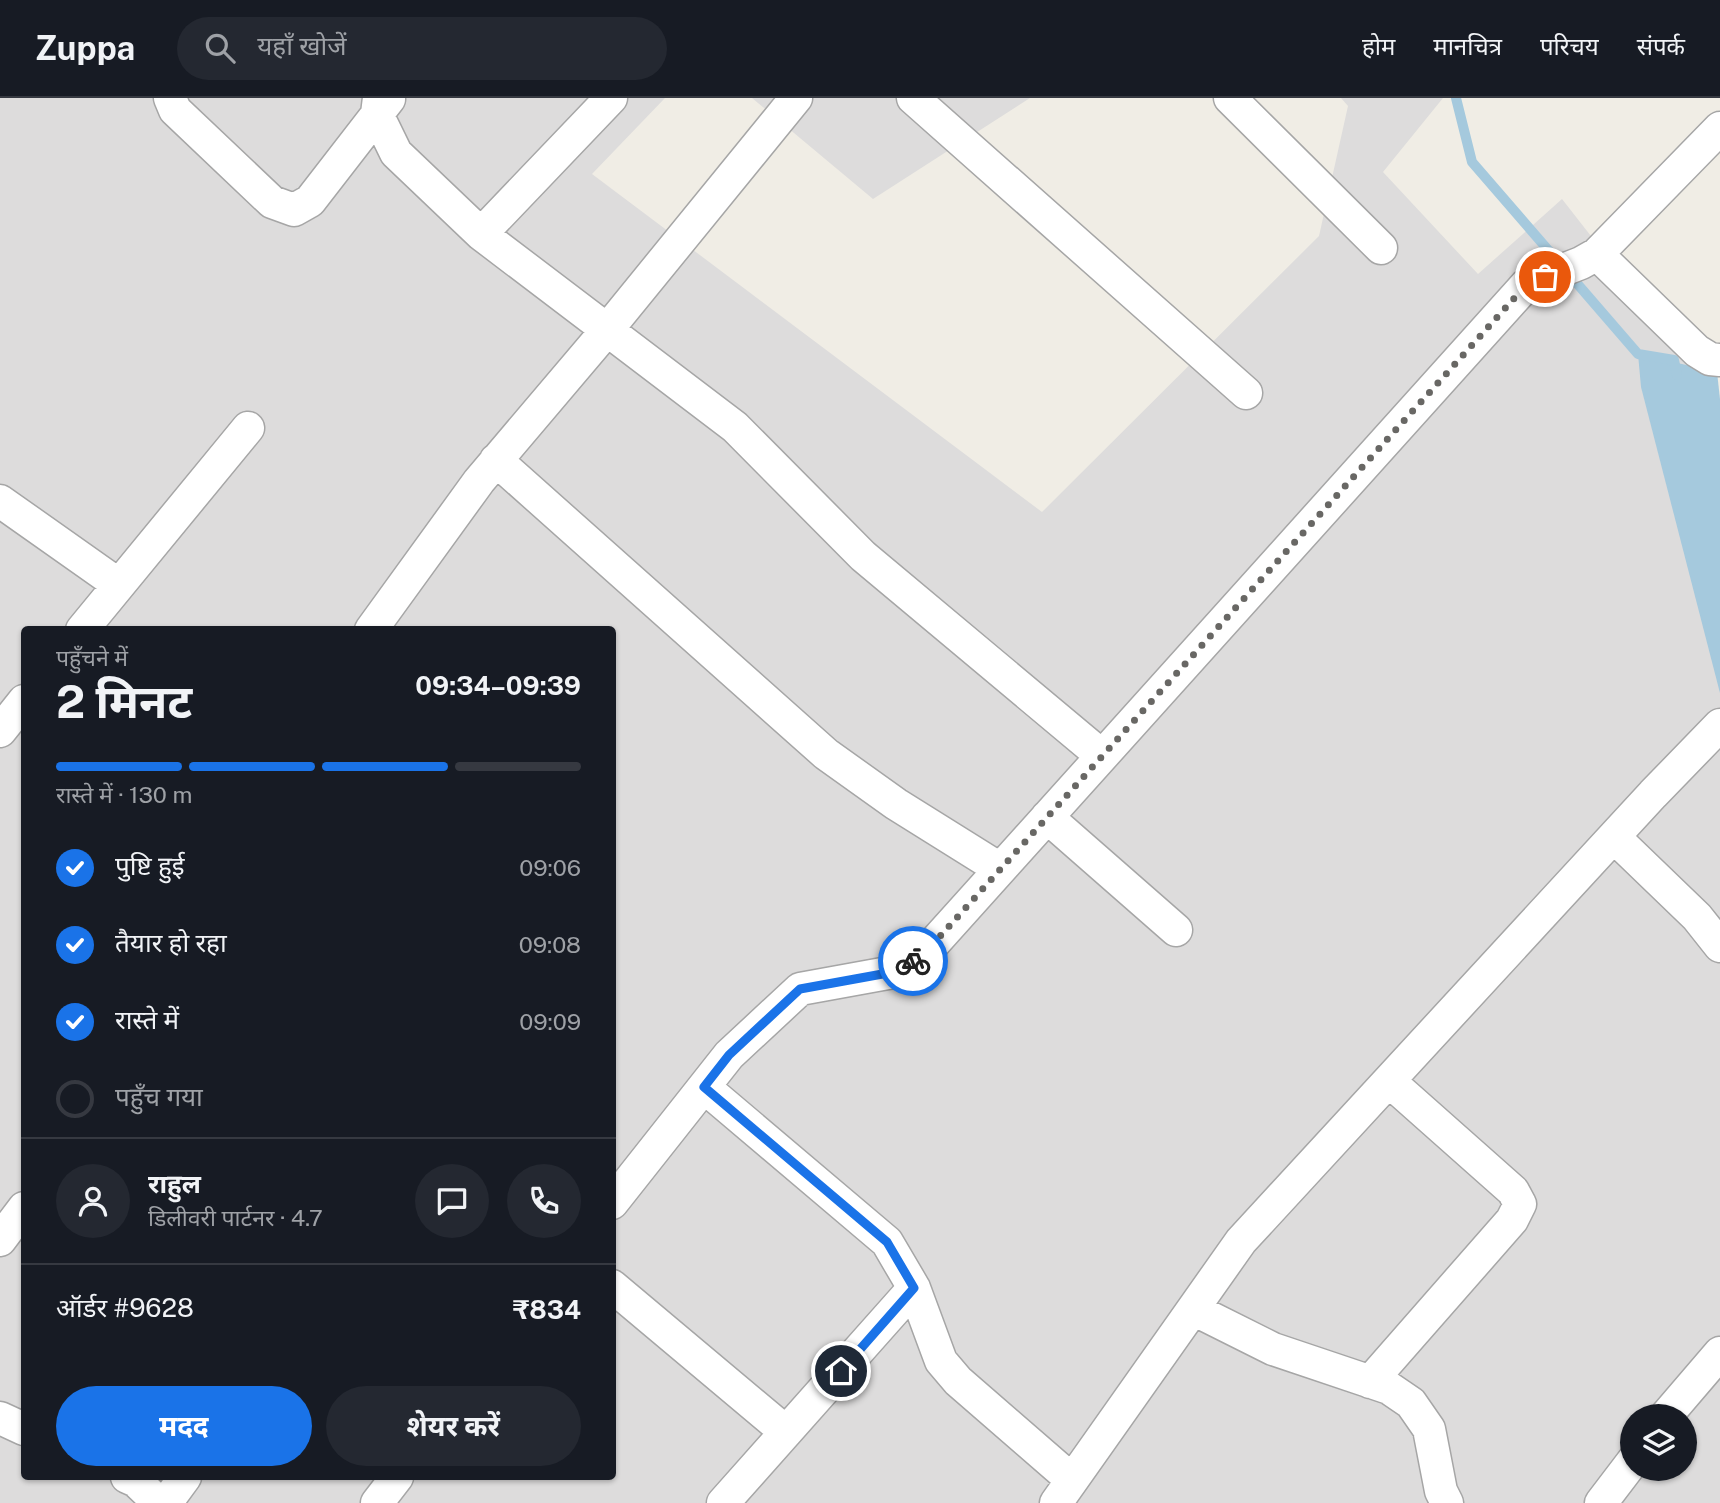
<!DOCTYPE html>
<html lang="hi">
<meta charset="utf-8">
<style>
body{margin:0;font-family:"Public Sans","Noto Sans Devanagari",sans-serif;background:#242831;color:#f1f3f6;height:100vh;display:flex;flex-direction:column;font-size:26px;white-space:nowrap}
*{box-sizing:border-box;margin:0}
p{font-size:23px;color:#9ea1a6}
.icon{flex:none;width:38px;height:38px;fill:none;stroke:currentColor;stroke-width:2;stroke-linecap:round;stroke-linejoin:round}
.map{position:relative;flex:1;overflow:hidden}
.panel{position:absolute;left:21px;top:528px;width:595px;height:854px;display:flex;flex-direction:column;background:#171b24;border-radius:7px;box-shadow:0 2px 5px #0004}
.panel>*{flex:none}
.fabs{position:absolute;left:1620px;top:1306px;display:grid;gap:14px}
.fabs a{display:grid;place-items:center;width:77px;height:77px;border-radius:50%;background:#171b24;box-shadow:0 2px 5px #0004;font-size:35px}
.pin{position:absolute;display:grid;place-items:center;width:60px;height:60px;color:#fff;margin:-30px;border:4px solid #fff;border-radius:50%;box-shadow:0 2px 7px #0007}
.courier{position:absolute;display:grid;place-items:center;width:70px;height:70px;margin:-35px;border:5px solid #1a73e8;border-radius:50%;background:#fff;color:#222;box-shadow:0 2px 9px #0007}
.headline em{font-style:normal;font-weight:700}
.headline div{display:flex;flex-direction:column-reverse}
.headline{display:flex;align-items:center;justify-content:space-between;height:119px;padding:0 35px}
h1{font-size:46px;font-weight:700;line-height:52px}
.bar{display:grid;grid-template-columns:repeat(4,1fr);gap:10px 7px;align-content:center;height:84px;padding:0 35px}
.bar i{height:9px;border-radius:5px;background:#363941}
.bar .active{background:#1a73e8}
.bar p{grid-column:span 4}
.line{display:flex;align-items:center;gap:18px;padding:0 35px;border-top:2px solid #363941}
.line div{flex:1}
.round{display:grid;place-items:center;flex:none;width:74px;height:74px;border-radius:37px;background:#242831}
ol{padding:0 35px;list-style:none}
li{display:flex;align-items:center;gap:21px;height:77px}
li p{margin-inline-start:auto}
li .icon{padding:7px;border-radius:50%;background:#1a73e8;color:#fff;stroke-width:4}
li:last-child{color:#9ea1a6}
li i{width:38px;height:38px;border:4px solid #363941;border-radius:50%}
.cta{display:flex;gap:14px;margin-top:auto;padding:14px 35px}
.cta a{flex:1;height:80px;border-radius:42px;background:#1a73e8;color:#fff;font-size:28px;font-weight:700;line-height:80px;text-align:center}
.cta a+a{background:#242831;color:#f1f3f6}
header{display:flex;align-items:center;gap:42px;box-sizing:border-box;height:98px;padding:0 35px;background:#171b24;border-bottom:2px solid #363941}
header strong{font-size:33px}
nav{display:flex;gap:38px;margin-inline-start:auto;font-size:24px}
.search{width:490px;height:63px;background:#242831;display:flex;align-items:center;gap:18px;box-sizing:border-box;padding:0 24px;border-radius:38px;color:#9ea1a6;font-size:26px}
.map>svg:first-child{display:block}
.residential{fill:#dddcdc;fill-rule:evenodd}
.water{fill:#a5c9dd}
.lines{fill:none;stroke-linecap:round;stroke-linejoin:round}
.stream{stroke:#a5c9dd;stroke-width:10}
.street-casing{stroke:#a6a6a6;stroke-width:35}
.street{stroke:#fff;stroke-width:32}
.done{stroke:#686764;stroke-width:7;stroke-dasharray:0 12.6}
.route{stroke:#1a73e8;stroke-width:9}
</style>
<header>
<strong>Zuppa</strong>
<div class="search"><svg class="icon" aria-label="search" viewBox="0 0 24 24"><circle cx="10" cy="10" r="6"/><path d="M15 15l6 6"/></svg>यहाँ खोजें</div>
<nav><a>होम</a><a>मानचित्र</a><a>परिचय</a><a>संपर्क</a></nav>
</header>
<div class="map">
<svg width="1720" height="1405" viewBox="0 0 1720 1405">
<rect width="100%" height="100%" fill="#f0ede5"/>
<!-- residential -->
<path class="residential" d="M0,0H665L592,76L1042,414L1319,138L1348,8L1341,0H1443L1383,74L1478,176L1562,101L1720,303V1405H0ZM24,532H612V1379H24ZM1633,1318H1685V1370H1633Z
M752,0H1030L873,101Z"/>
<!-- water -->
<path class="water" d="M1638,256L1717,274L1720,301V595L1641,289Z"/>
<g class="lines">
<!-- stream -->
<path class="stream" d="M1456,0L1472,64L1638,256L1674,262L1677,277"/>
<defs>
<path id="street" d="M170,0L175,12L272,104L294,112L310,103L389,1
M379,0L377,16L396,55L481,136L735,329L863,458L1102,658
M913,0L1246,295
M1230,0L1381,150
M481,136L611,0
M1597,156L1697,253L1710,261L1720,262
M496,362L826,656L896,706L1000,771
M0,403L119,487
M82,532L248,330
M371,532L479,383L607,232L796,0
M0,633L24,603
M1047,719L1176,832
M1614,739L1697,819L1720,848
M704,989L887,1144L914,1190L941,1263L958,1283L1072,1382
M612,1105L729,957L800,891L899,873L925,855L1527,186L1581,165L1597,156L1720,30
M0,1142L24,1110
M612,1188L786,1334
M1193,1211L1273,1251L1389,1290L1411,1305L1429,1331L1441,1393L1447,1405
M1370,1284L1512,1122L1520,1106L1513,1093L1389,983
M1666,1318L1720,1255
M0,1320L24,1331
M127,1379L136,1383L159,1405
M166,1405L185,1379
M377,1405L397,1379
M723,1405L914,1190
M1056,1405L1241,1143L1653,696L1720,627
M1601,1405L1633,1363"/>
</defs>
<!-- street casing -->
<use href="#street" class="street-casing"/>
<!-- street -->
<use href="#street" class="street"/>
</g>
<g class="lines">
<!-- done -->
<path class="done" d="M913,863L925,855L1527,186L1545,179"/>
<!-- route -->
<path class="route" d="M841,1273L914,1190L887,1144L704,989L729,957L800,891L899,873L913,863"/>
</g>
</svg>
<div class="fabs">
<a><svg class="icon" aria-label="layers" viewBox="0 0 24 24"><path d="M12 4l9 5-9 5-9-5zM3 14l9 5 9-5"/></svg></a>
</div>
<div class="pin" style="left:1545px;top:179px;background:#ea580c"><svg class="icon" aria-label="bag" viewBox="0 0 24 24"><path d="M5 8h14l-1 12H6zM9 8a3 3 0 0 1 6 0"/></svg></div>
<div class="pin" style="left:841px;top:1273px;background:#1f2937"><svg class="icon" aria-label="home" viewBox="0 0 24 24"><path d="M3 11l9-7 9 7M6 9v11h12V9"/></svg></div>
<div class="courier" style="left:913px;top:863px"><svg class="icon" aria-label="bike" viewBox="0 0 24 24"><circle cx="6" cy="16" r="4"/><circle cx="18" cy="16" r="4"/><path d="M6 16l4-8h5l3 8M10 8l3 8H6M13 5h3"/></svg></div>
<section class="panel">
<div class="headline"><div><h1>2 मिनट</h1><p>पहुँचने में</p></div><em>09:34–09:39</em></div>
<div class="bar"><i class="active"></i><i class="active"></i><i class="active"></i><i></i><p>रास्ते में · 130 m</p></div>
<ol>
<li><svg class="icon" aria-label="check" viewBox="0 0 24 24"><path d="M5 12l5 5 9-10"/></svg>पुष्टि हुई<p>09:06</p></li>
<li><svg class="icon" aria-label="check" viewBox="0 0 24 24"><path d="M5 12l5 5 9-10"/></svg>तैयार हो रहा<p>09:08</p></li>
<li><svg class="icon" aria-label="check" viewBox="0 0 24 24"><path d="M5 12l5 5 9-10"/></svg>रास्ते में<p>09:09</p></li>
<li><i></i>पहुँच गया</li>
</ol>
<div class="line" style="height:126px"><a class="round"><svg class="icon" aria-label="person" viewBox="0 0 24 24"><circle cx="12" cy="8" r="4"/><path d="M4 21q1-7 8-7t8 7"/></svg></a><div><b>राहुल</b><p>डिलीवरी पार्टनर · 4.7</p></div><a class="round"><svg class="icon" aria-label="chat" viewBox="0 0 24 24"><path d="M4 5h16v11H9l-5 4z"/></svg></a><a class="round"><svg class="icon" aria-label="phone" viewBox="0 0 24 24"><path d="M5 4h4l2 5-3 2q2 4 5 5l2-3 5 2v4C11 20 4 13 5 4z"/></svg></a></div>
<div class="line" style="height:91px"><div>ऑर्डर #9628</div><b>₹834</b></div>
<div class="cta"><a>मदद</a><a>शेयर करें</a></div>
</section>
</div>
